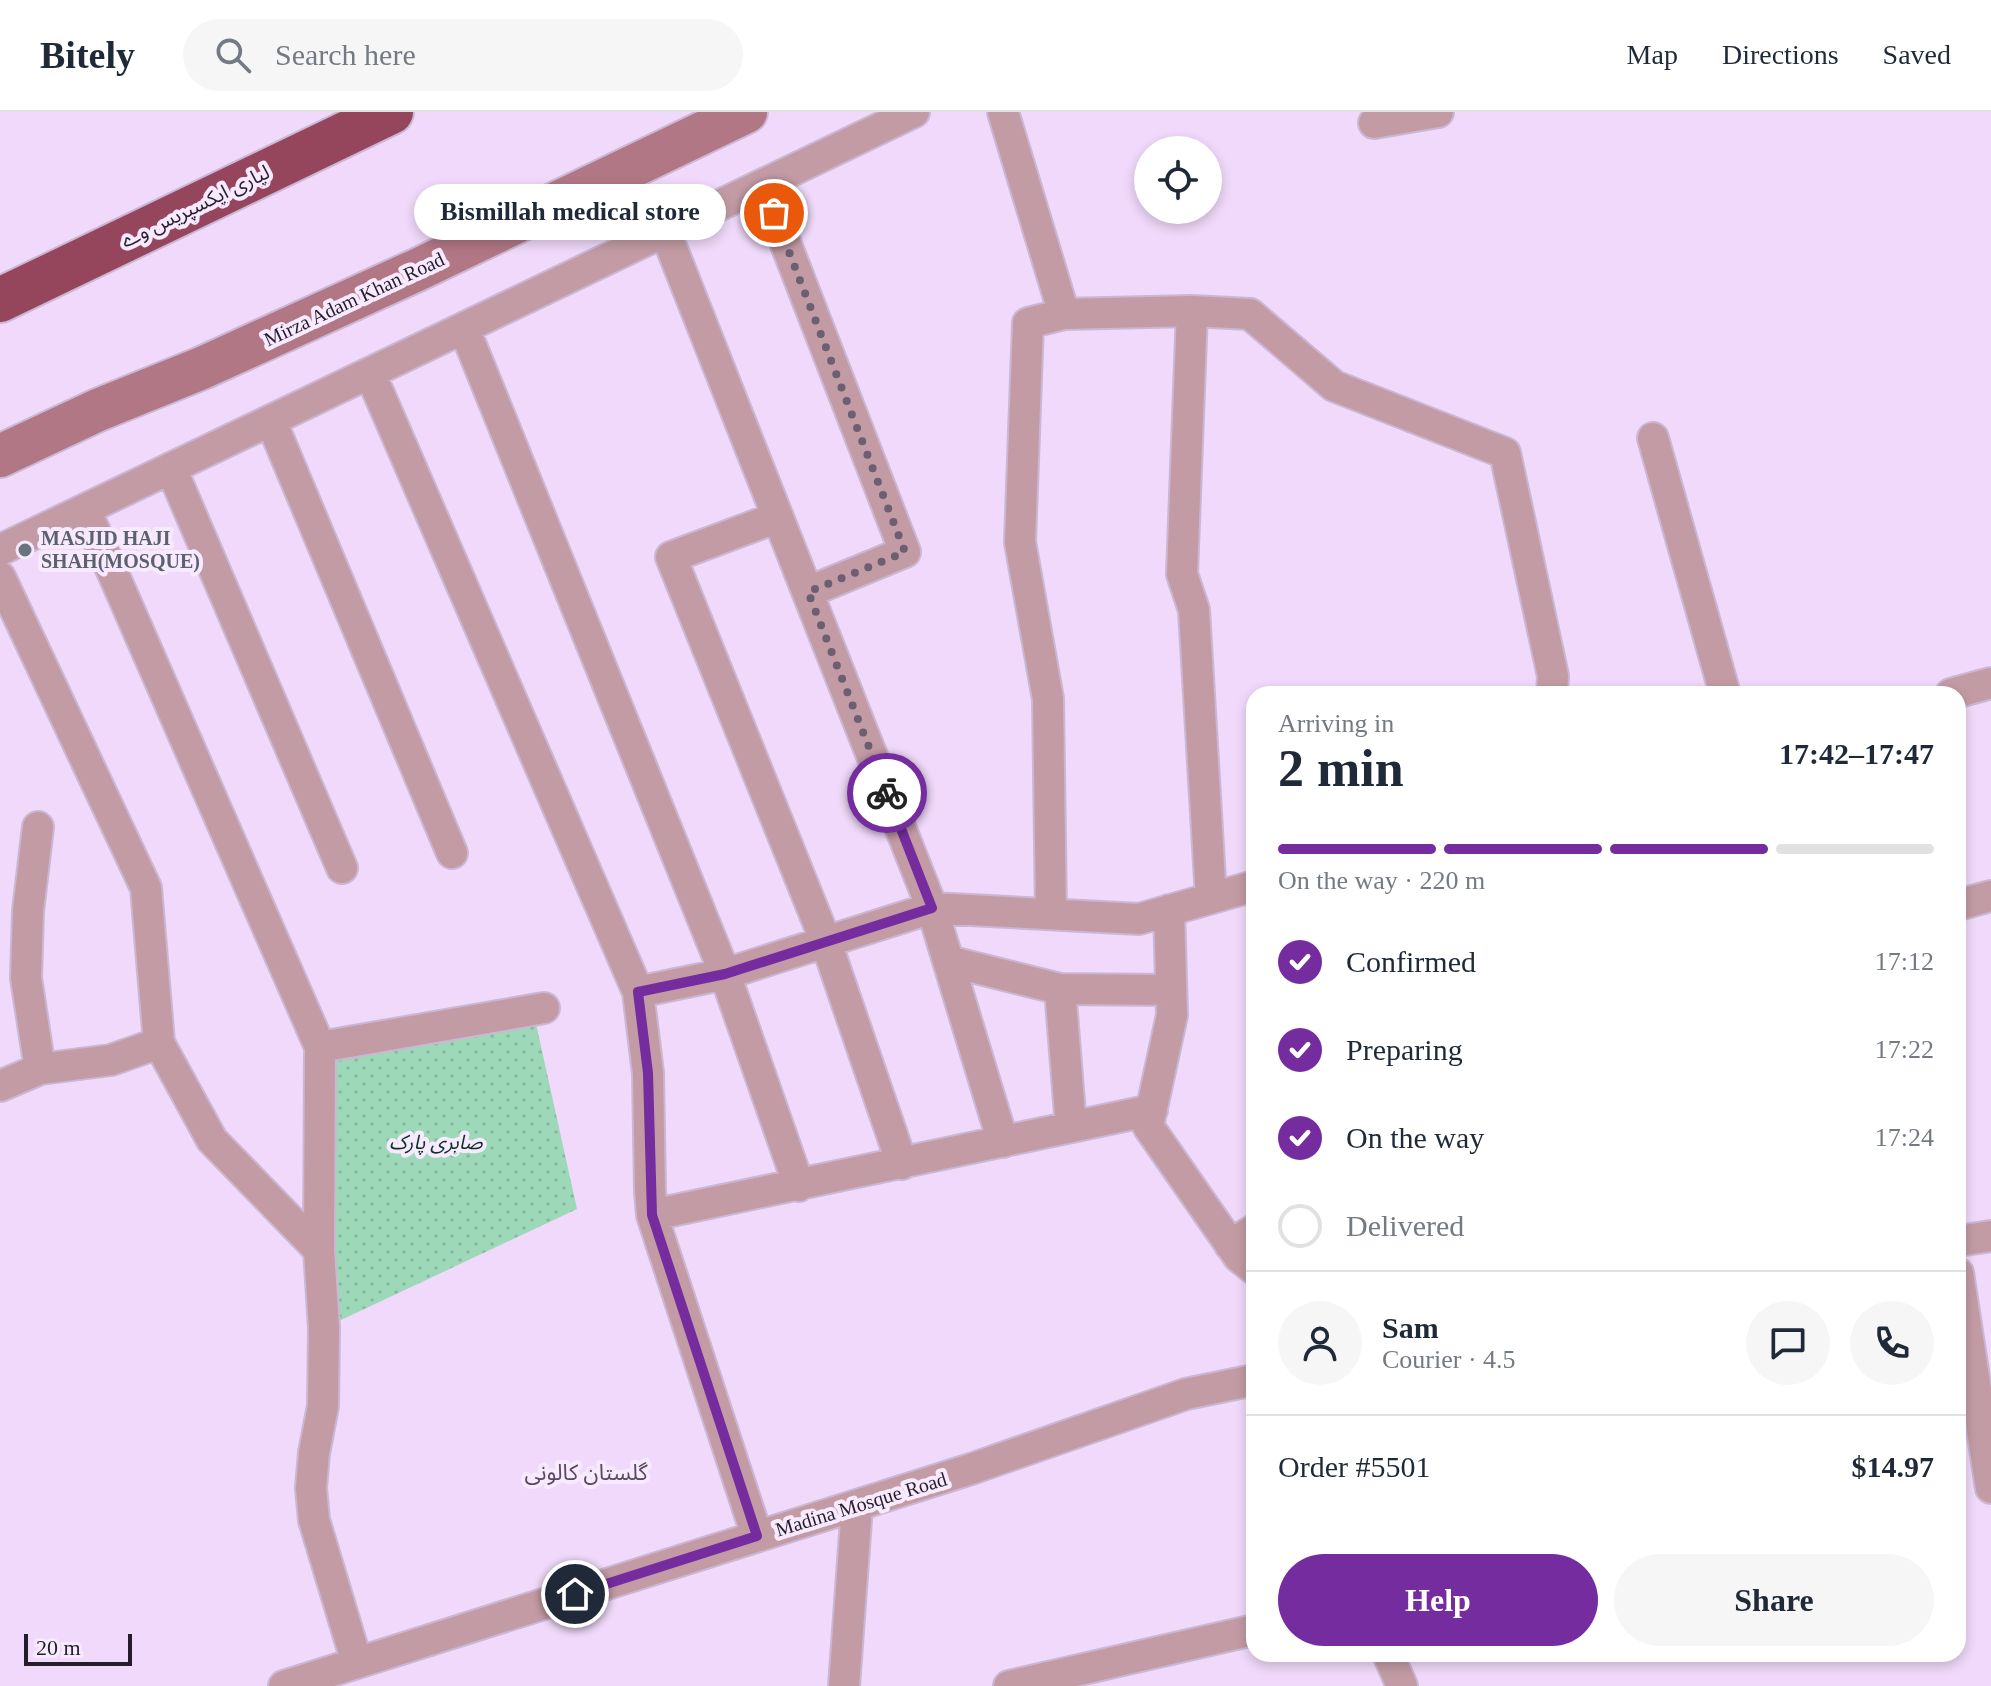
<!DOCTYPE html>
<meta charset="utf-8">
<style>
body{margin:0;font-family:"Times New Roman","Noto Sans Arabic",serif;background:#f6f6f7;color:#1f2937;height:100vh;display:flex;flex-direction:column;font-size:30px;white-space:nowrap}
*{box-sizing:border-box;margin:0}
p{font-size:26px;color:#747a83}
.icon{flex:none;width:44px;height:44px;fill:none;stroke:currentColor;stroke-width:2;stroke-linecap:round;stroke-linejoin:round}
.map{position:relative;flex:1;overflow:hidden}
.side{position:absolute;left:1246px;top:574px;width:720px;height:976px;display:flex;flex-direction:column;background:#fff;border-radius:24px;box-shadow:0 4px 12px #0003}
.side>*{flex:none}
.buttons{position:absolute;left:1134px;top:24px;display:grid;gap:16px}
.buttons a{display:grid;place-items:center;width:88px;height:88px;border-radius:50%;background:#fff;box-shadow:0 4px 12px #0003;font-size:40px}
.scale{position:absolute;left:24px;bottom:20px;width:108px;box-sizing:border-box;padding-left:8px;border:4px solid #251d29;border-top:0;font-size:22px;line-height:28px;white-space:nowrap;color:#251d29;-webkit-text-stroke:6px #f8eafe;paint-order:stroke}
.pin{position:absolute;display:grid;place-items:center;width:68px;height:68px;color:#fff;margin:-34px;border:4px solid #fff;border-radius:50%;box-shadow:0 2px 8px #0007}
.courier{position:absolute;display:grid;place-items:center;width:80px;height:80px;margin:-40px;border:6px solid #742c9f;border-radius:50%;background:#fff;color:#222;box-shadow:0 2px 10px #0007}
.bubble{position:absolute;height:56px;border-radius:28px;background:#fff;box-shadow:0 4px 12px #0003;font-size:26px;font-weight:800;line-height:56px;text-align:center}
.overview em{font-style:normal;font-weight:800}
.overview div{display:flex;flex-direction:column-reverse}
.overview{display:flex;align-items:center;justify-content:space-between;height:136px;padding:0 32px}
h1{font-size:52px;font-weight:800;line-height:60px}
.bar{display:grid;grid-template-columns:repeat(4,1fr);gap:12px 8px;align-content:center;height:96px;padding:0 32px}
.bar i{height:10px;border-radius:6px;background:#e0e1e3}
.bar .selected{background:#742c9f}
.bar p{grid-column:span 4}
.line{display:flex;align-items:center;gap:20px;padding:0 32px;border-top:2px solid #e0e1e3}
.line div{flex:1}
.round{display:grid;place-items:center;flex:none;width:84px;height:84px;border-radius:42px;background:#f6f6f7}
ol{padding:0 32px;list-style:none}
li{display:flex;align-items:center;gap:24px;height:88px}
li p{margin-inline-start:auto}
li .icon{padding:8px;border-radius:50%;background:#742c9f;color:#fff;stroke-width:4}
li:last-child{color:#747a83}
li i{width:44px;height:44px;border:4px solid #e0e1e3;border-radius:50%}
.primary-button{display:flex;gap:16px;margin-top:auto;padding:16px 32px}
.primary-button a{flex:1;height:92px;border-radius:48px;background:#742c9f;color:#fff;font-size:32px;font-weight:800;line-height:92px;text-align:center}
.primary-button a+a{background:#f6f6f7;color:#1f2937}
header{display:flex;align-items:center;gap:48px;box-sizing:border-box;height:112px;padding:0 40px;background:#fff;border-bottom:2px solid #e0e1e3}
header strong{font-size:38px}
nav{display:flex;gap:44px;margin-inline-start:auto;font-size:28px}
.search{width:560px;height:72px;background:#f6f6f7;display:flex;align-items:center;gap:20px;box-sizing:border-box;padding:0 28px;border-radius:44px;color:#747a83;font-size:30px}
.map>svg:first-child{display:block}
.park{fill:url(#park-dots)}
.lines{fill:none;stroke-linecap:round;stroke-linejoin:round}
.street-casing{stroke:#cbb7d4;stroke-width:34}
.secondary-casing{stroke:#cbb7d4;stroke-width:46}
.highway-casing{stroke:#cbb7d4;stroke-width:48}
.street{stroke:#c39ba4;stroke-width:30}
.secondary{stroke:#b17785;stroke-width:42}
.highway{stroke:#95465d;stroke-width:44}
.done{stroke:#6c5f72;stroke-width:8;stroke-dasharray:0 14.4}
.route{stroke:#742c9f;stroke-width:10}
.worship-dot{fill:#6b7280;stroke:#f8eafe;stroke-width:3}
.labels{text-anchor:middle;stroke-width:8;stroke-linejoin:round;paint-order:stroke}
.street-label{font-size:20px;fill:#251d29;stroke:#f8eafe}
.worship-label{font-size:20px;font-weight:bold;fill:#5b616d;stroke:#f8eafe;text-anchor:start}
.park-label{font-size:20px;font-style:italic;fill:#0a3221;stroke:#f8eafe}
.neighbourhood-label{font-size:22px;fill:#594661;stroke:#f8eafe}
</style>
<header>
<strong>Bitely</strong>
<div class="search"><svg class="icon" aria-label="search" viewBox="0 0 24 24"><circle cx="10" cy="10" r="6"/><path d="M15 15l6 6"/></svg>Search here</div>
<nav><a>Map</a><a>Directions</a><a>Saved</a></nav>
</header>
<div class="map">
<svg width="1991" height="1574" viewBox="0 0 1991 1574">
<defs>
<pattern id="park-dots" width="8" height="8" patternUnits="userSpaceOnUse" patternTransform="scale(2)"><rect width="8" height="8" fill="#9dd9b9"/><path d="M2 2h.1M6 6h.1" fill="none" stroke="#87ba9f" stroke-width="1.8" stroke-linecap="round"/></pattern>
</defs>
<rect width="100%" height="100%" fill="#f0d9fa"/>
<!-- park -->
<path class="park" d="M531,889L577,1097L324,1216L310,931Z"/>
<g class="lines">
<defs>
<path id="street" d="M1003,0L1064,202L1028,211L1020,430L1048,587L1051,802
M1374,11L1438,0
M763,73L905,440L808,480
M665,119L932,796L1003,1030
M1192,199L1250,202L1334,274L1505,341L1553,564L1552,582
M1064,202L1192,199L1182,462L1194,498L1211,786
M464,216L725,862L799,1074
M370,261L638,880L648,961L650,1079L652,1103L757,1424
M271,309L452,741
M1653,326L1725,582
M171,356L342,756
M85,397L320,935L319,1138L324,1216L323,1294L314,1341L311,1376L314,1408L357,1551
M778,405L671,445L826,830L902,1052
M0,438L914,0
M0,465L146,776L159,931L212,1028L319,1138
M1951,582L1991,571
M38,715L28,799L26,866L40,957
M1958,793L1991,784
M1169,798L1172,903L1148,1014L1239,1145L1254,1157
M948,849L1060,877L1171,878
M1060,877L1071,1015
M638,880L725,862L932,796L1139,807L1254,774
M320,935L544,896
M0,974L40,957L111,948L159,931
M652,1103L1152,998
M1958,1129L1991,1124
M1230,1133L1254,1118
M1958,1161L1991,1376
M1388,1542L1402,1574
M284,1574L971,1357L1186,1282L1254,1268
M844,1574L857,1394
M1009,1574L1254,1518"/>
<path id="secondary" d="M0,344L98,298L202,256L417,158L746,0"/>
<path id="highway" d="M0,188L391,0"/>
</defs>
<!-- street casing -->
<use href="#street" class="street-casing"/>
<!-- secondary casing -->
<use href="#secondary" class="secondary-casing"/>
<!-- highway casing -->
<use href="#highway" class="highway-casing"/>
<!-- street -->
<use href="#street" class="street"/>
<!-- secondary -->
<use href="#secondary" class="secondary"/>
<!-- highway -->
<use href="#highway" class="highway"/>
</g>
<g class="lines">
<!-- done -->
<path class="done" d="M774,101L905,440L808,480L887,681"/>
<!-- route -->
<path class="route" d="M575,1482L757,1424L652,1103L648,961L638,880L725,862L932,796L887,681"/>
</g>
<!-- markers -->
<circle class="worship-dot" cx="25" cy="438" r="8"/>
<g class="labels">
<!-- street labels -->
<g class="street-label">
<text transform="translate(195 94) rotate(-26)" y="7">لیاری ایکسپریس وے</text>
<text transform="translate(354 187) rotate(-25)" y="7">Mirza Adam Khan Road</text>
<text transform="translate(861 1392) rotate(-17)" y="7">Madina Mosque Road</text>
</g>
<!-- worship labels -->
<g class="worship-label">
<text x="41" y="433">MASJID HAJI<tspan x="41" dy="23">SHAH(MOSQUE)</tspan></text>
</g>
<!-- park labels -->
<g class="park-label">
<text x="436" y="1037">صابری پارک</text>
</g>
<!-- neighbourhood labels -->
<g class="neighbourhood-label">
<text x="586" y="1368">گلستان کالونی</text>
</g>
</g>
</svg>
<div class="buttons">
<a><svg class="icon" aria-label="locate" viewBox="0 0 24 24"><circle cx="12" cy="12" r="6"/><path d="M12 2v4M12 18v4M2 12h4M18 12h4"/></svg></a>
</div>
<div class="scale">20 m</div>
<div class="pin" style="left:774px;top:101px;background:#ea580c"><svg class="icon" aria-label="bag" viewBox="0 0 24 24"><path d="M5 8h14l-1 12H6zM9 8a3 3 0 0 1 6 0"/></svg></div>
<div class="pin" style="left:575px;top:1482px;background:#1f2937"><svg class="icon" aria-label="home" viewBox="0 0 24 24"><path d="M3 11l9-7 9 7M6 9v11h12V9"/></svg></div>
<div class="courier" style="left:887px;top:681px"><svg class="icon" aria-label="bike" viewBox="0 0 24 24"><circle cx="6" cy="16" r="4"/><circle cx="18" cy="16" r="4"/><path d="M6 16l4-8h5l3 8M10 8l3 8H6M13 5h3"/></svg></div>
<div class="bubble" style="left:414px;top:72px;width:312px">Bismillah medical store</div>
<section class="side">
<div class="overview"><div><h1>2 min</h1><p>Arriving in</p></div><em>17:42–17:47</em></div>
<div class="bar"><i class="selected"></i><i class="selected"></i><i class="selected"></i><i></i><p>On the way · 220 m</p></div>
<ol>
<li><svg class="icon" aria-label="check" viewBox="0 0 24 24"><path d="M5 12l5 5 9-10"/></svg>Confirmed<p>17:12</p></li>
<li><svg class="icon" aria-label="check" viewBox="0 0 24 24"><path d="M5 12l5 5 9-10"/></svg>Preparing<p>17:22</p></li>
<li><svg class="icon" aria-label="check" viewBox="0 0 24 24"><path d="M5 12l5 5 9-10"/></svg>On the way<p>17:24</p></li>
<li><i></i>Delivered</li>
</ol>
<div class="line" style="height:144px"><a class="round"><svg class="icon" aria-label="person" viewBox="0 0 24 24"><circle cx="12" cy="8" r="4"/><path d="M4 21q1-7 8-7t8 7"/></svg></a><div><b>Sam</b><p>Courier · 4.5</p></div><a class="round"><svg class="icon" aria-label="chat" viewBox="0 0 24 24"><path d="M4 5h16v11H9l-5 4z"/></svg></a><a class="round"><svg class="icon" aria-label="phone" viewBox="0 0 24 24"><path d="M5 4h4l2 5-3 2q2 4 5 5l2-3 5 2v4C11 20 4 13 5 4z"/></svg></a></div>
<div class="line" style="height:104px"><div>Order #5501</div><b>$14.97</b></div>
<div class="primary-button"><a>Help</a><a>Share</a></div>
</section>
</div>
